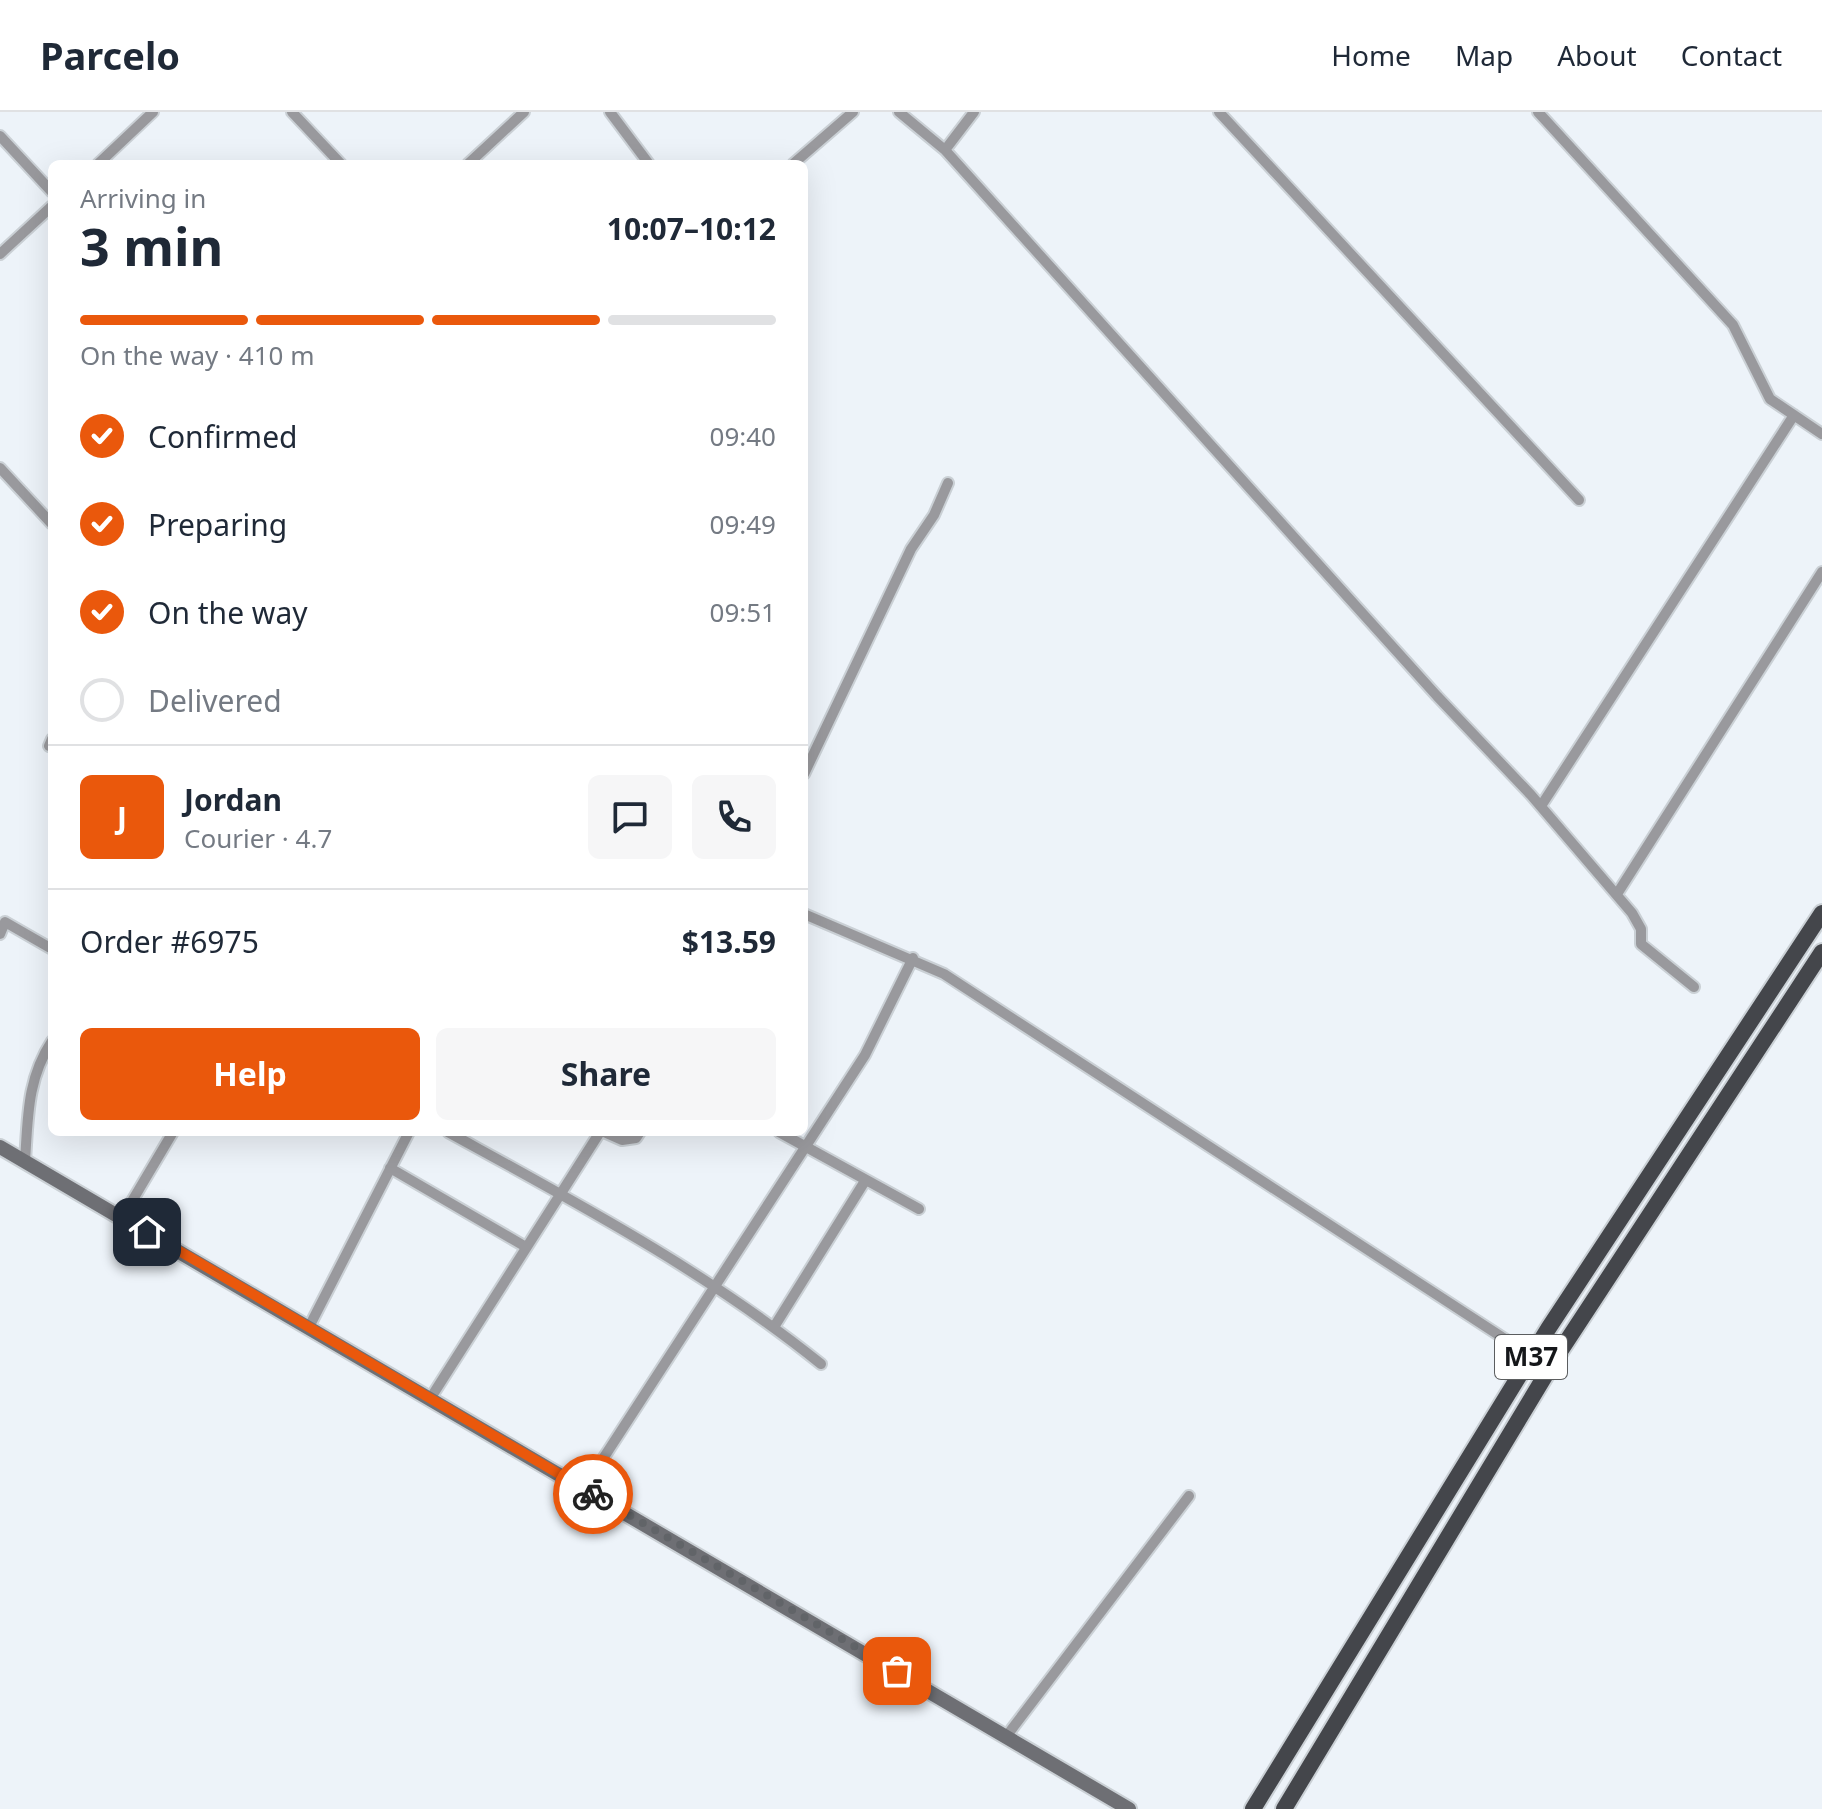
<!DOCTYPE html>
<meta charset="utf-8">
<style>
body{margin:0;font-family:"Noto Sans",sans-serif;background:#f6f6f7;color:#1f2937;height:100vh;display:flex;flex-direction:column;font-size:30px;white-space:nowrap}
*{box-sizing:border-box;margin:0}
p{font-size:26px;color:#747a83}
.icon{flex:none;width:44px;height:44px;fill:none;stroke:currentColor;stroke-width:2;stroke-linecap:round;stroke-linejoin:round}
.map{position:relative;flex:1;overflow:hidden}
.sheet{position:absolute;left:48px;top:48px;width:760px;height:976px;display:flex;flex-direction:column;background:#fff;border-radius:12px;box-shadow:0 8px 32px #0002}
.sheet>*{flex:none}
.pin{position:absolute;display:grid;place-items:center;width:68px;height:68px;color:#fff;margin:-34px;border-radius:16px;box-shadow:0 4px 12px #0006}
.courier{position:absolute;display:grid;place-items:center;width:80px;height:80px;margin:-40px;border:6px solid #ea580c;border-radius:50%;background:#fff;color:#222;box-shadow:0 2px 10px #0007}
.headline em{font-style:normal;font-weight:700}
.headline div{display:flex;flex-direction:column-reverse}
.headline{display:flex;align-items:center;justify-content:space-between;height:136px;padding:0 32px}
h1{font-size:52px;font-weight:700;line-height:60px}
.bar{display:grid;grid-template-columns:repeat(4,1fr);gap:12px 8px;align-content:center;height:96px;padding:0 32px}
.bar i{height:10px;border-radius:6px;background:#e0e1e3}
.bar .active{background:#ea580c}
.bar p{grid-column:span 4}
.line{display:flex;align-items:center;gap:20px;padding:0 32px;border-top:2px solid #e0e1e3}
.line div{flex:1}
.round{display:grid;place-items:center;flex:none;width:84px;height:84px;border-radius:12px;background:#f6f6f7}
ol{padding:0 32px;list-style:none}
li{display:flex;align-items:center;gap:24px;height:88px}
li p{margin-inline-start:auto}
li .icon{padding:8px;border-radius:50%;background:#ea580c;color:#fff;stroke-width:4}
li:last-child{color:#747a83}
li i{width:44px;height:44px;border:4px solid #e0e1e3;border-radius:50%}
.action{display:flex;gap:16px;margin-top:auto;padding:16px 32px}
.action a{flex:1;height:92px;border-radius:12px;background:#ea580c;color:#fff;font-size:32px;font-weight:700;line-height:92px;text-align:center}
.action a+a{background:#f6f6f7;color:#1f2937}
header{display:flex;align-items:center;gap:48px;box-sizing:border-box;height:112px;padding:0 40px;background:#fff;border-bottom:2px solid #e0e1e3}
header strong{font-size:38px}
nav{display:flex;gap:44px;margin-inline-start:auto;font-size:28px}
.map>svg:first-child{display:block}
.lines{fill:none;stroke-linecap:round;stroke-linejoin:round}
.minor-casing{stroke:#cad0d5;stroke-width:14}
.secondary-casing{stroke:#cad0d5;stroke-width:18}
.trunk-casing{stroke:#cad0d5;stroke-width:20}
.minor{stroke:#99999d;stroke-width:10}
.secondary{stroke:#6e6f74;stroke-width:14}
.trunk{stroke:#44464b;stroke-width:16}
.done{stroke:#616468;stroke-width:8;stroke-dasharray:0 14.4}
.route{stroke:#ea580c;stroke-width:10}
.labels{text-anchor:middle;stroke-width:6;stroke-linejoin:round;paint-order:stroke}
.shield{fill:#fff;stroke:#5b5d5f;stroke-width:2}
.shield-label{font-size:26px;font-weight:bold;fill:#15171a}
</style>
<header>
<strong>Parcelo</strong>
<nav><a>Home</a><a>Map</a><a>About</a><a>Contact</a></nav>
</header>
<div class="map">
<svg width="1822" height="1697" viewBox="0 0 1822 1697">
<rect width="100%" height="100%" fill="#edf3f9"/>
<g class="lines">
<defs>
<path id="minor" d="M292,0L341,52
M610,0L649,52
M899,0L945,38
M974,0L945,38L1437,584L1531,683L1632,801L1641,817V832L1694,875
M1219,0L1579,388
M1538,0L1733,213L1770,287L1822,322
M0,24L52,80
M98,52L153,0
M468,52L524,0
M793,52L853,0
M0,142L52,94
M0,356L52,412
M49,634L52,627
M804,662L911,437L934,403L948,371
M1541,694L1794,303
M1617,782L1822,460
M804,802L944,862L1531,1244
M0,822L5,810L52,837
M448,1020C577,1091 707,1160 821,1252
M604,1020L622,1028L636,1026L640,1020
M779,1020L919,1097
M25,1049C28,1005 27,967 52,929
M390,1056L526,1135
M122,1106L173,1020
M774,1215L865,1069
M308,1217L409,1020
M430,1287L600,1020
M584,1376L865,943L913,846
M1005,1626L1189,1384"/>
<path id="secondary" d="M0,1035L1129,1697"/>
<path id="trunk" d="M1253,1697L1548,1217L1822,801
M1284,1697L1557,1244L1822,840"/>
</defs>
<!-- minor casing -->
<use href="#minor" class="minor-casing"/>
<!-- secondary casing -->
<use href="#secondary" class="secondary-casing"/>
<!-- trunk casing -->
<use href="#trunk" class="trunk-casing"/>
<!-- minor -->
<use href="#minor" class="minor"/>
<!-- secondary -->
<use href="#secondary" class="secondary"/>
<!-- trunk -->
<use href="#trunk" class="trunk"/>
</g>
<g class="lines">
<!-- done -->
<path class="done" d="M593,1382L897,1559"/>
<!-- route -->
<path class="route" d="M147,1120L593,1382"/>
</g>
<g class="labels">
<!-- shield labels -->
<rect class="shield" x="1495" y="1223" width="72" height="44" rx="6"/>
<g class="shield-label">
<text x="1531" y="1254">M37</text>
</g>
</g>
</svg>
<div class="pin" style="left:897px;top:1559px;background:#ea580c"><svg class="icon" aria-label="bag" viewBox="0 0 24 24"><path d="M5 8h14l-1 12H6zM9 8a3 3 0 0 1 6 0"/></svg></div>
<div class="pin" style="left:147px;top:1120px;background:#1f2937"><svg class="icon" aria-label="home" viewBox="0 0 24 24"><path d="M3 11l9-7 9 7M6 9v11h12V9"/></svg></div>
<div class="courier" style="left:593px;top:1382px"><svg class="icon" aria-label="bike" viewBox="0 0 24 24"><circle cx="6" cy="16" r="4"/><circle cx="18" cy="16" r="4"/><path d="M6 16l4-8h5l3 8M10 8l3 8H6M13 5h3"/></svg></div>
<section class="sheet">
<div class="headline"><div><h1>3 min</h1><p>Arriving in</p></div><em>10:07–10:12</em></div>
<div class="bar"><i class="active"></i><i class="active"></i><i class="active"></i><i></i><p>On the way · 410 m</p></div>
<ol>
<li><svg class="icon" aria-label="check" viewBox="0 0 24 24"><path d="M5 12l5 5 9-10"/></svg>Confirmed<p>09:40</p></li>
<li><svg class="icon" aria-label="check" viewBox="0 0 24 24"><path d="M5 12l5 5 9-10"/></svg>Preparing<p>09:49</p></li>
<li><svg class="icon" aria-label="check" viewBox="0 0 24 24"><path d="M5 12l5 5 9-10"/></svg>On the way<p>09:51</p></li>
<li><i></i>Delivered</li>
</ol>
<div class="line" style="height:144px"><b class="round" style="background:#ea580c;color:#fff">J</b><div><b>Jordan</b><p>Courier · 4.7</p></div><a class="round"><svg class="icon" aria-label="chat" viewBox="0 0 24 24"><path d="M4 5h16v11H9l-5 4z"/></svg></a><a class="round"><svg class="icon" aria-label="phone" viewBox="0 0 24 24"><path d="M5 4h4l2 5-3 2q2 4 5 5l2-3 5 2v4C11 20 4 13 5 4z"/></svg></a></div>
<div class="line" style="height:104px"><div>Order #6975</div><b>$13.59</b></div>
<div class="action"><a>Help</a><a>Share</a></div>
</section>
</div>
